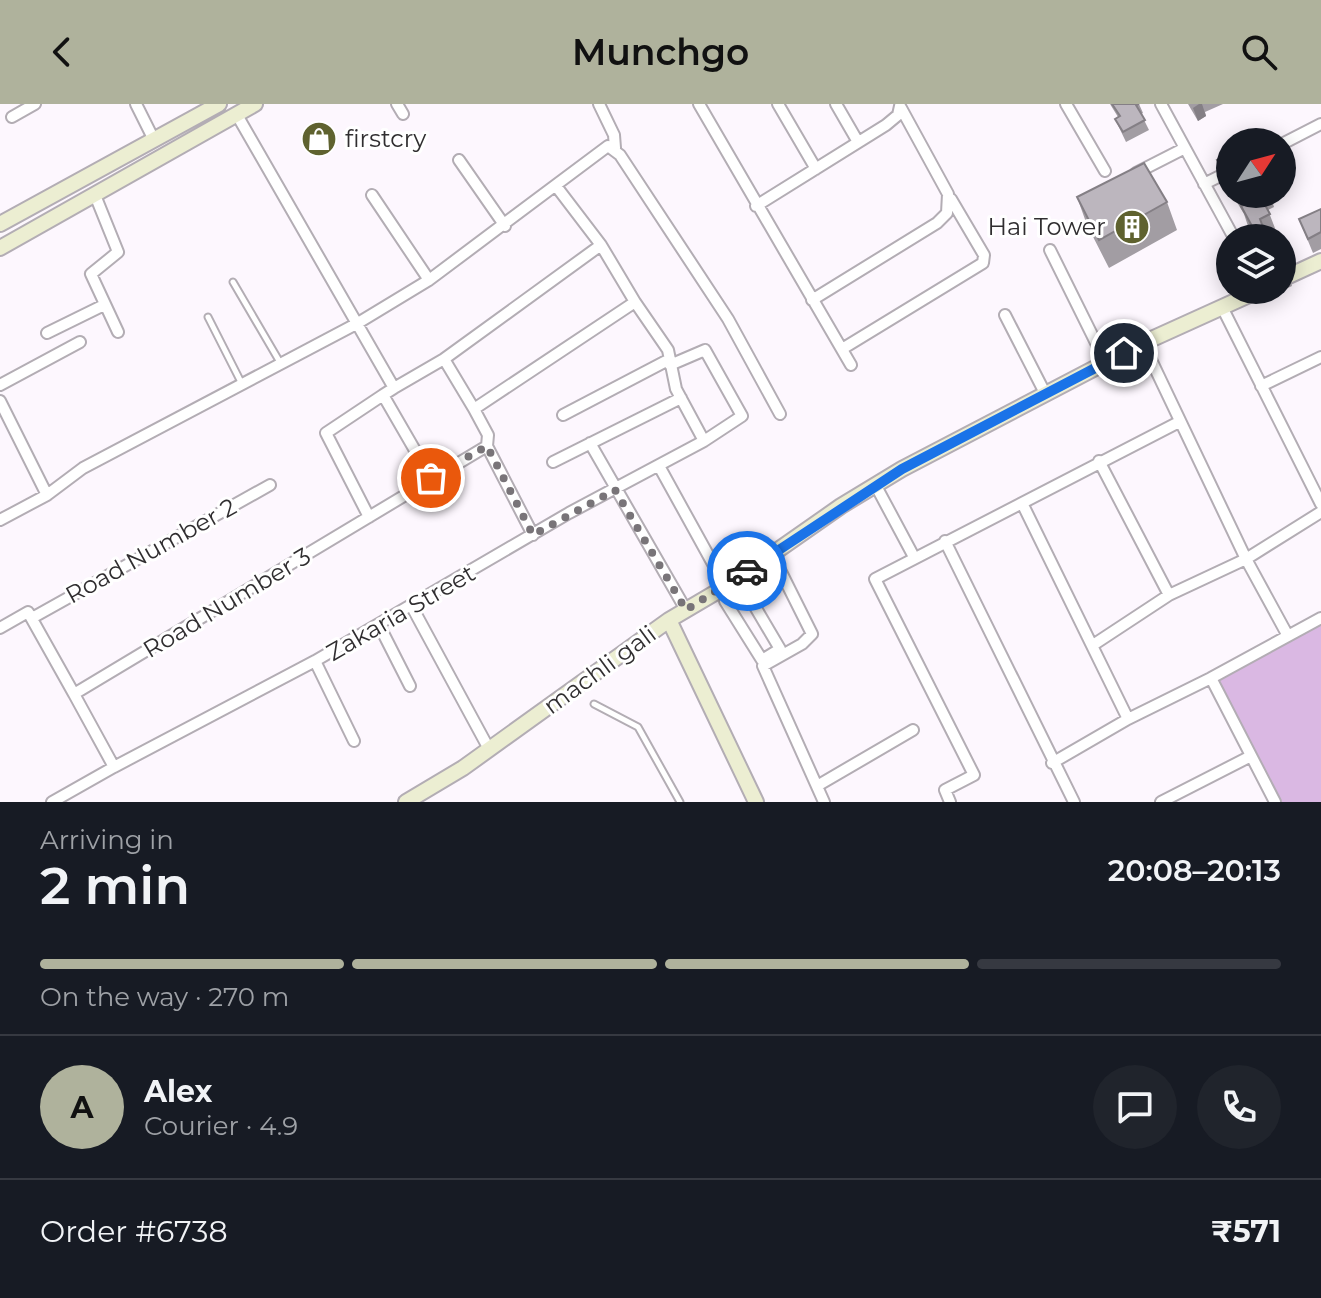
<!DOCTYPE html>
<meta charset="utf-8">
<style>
body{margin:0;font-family:Montserrat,sans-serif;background:#20242c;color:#f1f3f6;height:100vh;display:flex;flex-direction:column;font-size:30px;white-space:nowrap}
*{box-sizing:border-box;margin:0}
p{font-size:26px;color:#9ea1a6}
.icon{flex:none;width:44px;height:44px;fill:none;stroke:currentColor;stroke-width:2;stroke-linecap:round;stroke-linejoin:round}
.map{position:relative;height:698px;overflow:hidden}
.side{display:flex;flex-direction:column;background:#171b24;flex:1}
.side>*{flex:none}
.needle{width:52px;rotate:54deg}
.buttons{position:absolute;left:1216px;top:24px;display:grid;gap:16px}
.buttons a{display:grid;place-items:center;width:80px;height:80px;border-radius:50%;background:#171b24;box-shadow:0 4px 20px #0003;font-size:40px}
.pin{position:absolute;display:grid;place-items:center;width:68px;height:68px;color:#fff;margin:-34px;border:4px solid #fff;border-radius:50%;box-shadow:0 2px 8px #0007}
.courier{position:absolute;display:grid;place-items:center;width:80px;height:80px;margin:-40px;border:6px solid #1a73e8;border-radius:50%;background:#fff;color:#222;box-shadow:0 2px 10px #0007}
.overview em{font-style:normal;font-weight:600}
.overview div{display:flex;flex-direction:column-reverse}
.overview{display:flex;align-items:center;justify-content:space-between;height:136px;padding:0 40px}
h1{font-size:52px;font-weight:600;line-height:60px}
.bar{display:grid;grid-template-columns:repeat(4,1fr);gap:12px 8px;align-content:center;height:96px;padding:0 40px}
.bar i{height:10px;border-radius:6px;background:#363941}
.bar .current{background:#afb29c}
.bar p{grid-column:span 4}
.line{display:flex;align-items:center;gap:20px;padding:0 40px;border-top:2px solid #363941}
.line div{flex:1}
.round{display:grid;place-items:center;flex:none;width:84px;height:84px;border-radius:42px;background:#20242c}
header{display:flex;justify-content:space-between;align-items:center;height:104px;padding:0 40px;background:#afb29c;color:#111;font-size:36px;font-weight:600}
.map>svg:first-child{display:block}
.park{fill:#dab8e3}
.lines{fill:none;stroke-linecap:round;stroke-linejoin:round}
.lane-casing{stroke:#b3adb4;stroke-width:9}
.street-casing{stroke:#b3adb4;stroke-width:14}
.secondary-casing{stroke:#b3adb4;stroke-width:18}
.lane{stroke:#fff;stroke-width:5}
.street{stroke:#fff;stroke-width:10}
.secondary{stroke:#eceed2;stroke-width:14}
.wall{fill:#a29da3}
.shaded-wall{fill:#847f85}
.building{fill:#bcb6be;stroke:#847f85;stroke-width:2}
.done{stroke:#787478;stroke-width:8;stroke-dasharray:0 14.4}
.route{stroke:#1a73e8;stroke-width:10}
.labels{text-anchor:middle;stroke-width:6;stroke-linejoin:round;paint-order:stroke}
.poi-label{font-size:24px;fill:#302e30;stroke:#fff;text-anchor:start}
.street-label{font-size:24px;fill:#302e30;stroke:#fff}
</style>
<header><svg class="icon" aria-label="back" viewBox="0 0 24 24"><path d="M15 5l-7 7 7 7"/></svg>Munchgo<svg class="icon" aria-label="search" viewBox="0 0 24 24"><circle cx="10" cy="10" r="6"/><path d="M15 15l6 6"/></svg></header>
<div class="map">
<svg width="1321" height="698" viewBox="0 0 1321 698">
<rect width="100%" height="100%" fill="#fdf7fe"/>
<!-- park -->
<path class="park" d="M1321,520V698H1282L1216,576Z"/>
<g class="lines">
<defs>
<path id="lane" d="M233,178L281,260
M208,213L242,280
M594,600L638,623L680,698"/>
<path id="street" d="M136,0L154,36
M397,0L403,10
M599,0L614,31L615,44
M699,0L851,261
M778,0L816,65
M836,0L858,38
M1066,0L1105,67
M1161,0L1234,134
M237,11L394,284L383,291L431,374
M12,13L35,0
M1282,40L1321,20
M459,56L505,122
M1136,69L1185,44
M1204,80L1230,67
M556,82L601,141
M95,91L118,148L91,170L118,228
M372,91L429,176
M756,102L886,21L898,11L900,2
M1050,146L1106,259
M812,196L937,119L947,109L948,90L901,4
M635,198L668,246L676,285L704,337
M1222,203L1321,400
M1005,211L1046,291
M47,229L104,201
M1143,239L1246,455L1288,532
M842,245L983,159L984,151L951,95
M444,255L474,305
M0,281L80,238
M1261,282L1321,253
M394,284L444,255L601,141L635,198L474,305L488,331L487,342L533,431
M0,297L47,391
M563,311L670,255
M590,339L686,506
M1099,357L1169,491
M553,358L681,294
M659,362L728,487
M876,382L914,453
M1022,399L1128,615
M369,413L326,329L383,291
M0,416L47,391L83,364L358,219L429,176L608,42L620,51L728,215L780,310
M945,437L1074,698
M772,450L812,530L802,540L763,562L824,698
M744,484L780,545L762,556L725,497Z
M411,501L489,645
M32,514L270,381
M379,521L410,582
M0,524L28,508L74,590L487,342
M1093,541L1169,491L1246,455L1321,408
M315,557L354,637
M1052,659L1128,615L1211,574
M114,663L315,557L569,409L704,337L742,312L705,246L670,261
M817,682L913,626
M52,698L114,663L74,590
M950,698L945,686L974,671L875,475L1179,318
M1161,698L1251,652
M1275,698L1211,574L1321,514"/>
<path id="secondary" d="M0,120L219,0
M0,144L255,0
M1282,175L1321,157
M669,516L756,698
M406,698L463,664L669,516L725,483L841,402L902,365L1143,239L1260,186"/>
</defs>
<!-- lane casing -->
<use href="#lane" class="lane-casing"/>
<!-- street casing -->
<use href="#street" class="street-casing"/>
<!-- secondary casing -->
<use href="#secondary" class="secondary-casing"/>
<!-- lane -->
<use href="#lane" class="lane"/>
<!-- street -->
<use href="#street" class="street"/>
<!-- secondary -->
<use href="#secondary" class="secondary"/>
</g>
<!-- wall -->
<path class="wall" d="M1110,0H1139L1143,9L1141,10L1149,26L1126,38L1115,15L1118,13Z
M1188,0H1223L1205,8L1206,12L1198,17Z
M1230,49V87L1225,78L1217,56Z
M1232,90H1270L1274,103L1268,106L1278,132L1275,134H1249V125L1244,110Z
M1077,93L1167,98L1177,126L1109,164L1087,121Z
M1321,105V145L1313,149L1299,115Z
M1284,159L1292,182L1275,190L1273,186H1282V160Z"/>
<!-- shaded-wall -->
<path class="shaded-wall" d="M1199,0H1202L1206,12L1198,17L1193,4Z"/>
<!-- building -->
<path class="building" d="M1112,0H1139L1136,1L1145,16L1123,28L1115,15L1120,12Z
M1230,49V78L1217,56Z
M1144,59L1167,98L1099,136L1077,93Z
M1237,90H1259L1270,110L1260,115L1267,134H1249L1246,126L1253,124L1241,102L1244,101Z
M1321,105V128L1308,135L1299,115Z"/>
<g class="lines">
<!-- done -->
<path class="done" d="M431,374L487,342L533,431L615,386L686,506L747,467"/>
<!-- route -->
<path class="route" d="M747,467L902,365L1124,249"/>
</g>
<!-- icons -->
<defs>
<symbol id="shop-disc" viewBox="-11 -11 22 22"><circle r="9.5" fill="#5f622f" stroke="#fff"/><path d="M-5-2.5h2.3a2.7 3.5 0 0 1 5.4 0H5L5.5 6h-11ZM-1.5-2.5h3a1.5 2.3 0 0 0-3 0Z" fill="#fff"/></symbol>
<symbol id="building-disc" viewBox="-11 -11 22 22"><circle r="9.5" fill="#5f622f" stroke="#fff"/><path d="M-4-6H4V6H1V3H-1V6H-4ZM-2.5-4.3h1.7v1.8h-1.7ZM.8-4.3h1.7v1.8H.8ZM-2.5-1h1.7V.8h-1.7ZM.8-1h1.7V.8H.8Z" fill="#fff"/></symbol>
</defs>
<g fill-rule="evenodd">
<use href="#shop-disc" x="299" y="15" width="40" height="40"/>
<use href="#building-disc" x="1112" y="103" width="40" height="40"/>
</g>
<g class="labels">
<!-- poi labels -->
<g class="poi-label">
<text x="345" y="43">firstcry</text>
<text x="1106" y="131" text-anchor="end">Hai Tower</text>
</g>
<!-- street labels -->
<g class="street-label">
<text transform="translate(151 447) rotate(-29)" y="8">Road Number 2</text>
<text transform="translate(227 499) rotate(-31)" y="8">Road Number 3</text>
<text transform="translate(401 509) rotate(-30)" y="8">Zakaria Street</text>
<text transform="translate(600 566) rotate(-36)" y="8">machli gali</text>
</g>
</g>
</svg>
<div class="buttons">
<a><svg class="needle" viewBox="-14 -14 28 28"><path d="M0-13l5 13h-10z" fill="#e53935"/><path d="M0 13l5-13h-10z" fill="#9ea1a6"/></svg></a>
<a><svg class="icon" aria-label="layers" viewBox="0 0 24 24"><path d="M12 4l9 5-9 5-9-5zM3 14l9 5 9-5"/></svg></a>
</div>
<div class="pin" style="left:431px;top:374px;background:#ea580c"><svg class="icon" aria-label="bag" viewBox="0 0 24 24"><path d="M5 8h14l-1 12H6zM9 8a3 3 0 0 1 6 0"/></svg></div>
<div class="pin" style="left:1124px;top:249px;background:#1f2937"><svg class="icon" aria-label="home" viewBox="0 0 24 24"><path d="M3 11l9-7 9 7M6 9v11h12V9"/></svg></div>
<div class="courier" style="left:747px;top:467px"><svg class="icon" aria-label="car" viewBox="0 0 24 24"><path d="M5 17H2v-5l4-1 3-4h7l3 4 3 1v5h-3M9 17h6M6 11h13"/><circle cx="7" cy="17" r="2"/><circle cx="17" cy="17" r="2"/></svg></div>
</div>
<section class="side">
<div class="overview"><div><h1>2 min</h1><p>Arriving in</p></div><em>20:08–20:13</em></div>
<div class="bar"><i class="current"></i><i class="current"></i><i class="current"></i><i></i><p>On the way · 270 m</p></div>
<div class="line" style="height:144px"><b class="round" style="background:#afb29c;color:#111">A</b><div><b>Alex</b><p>Courier · 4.9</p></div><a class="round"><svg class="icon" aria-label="chat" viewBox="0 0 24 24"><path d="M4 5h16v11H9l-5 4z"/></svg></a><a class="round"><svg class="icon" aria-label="phone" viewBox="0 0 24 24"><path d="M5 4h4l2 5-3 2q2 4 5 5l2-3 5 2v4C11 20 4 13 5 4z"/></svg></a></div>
<div class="line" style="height:104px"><div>Order #6738</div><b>₹571</b></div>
</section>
